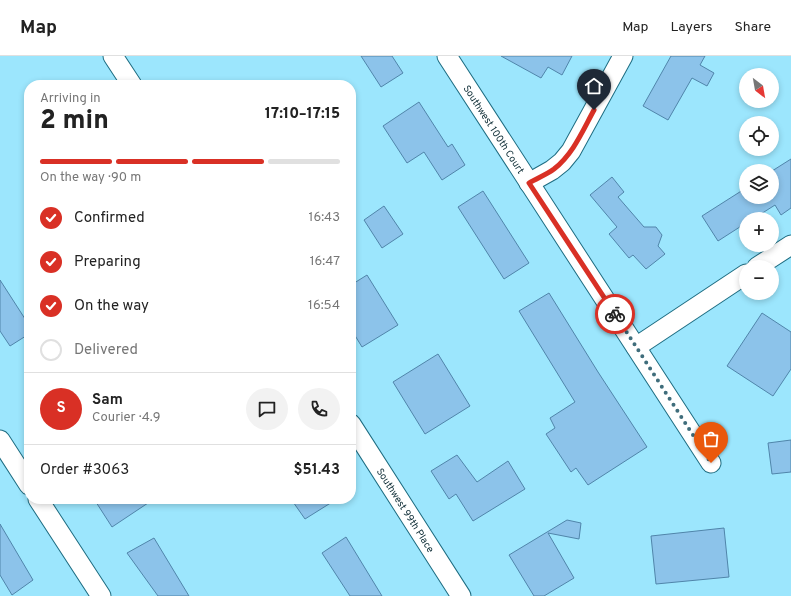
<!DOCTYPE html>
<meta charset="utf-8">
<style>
body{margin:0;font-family:Overpass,sans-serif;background:#f2f2f2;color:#222;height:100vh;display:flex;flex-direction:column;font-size:15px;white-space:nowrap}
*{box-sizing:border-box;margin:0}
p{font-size:13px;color:#767676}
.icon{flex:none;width:22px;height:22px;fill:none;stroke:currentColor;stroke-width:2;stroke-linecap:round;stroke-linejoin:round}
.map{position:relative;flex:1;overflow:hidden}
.details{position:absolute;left:24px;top:24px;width:332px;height:424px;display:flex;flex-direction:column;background:#fff;border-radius:16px;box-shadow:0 2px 6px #0003}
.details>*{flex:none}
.needle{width:26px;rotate:149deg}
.tools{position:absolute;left:739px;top:12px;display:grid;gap:8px}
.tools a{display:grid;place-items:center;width:40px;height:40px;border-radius:50%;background:#fff;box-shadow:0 2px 6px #0003;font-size:20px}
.pin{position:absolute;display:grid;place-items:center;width:34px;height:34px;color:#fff;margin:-41px -17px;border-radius:50% 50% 50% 0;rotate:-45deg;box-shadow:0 0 4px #0007}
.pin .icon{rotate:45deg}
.courier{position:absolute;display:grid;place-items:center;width:40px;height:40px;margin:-20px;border:3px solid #d93025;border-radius:50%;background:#fff;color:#222;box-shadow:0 1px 5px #0007}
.summary em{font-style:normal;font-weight:800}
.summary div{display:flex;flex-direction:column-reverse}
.summary{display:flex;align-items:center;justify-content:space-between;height:68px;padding:0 16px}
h1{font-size:26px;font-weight:800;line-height:30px}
.bar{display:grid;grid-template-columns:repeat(4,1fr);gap:6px 4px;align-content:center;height:48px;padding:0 16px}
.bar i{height:5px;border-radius:3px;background:#e0e0e0}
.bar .selected{background:#d93025}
.bar p{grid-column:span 4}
.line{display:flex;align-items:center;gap:10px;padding:0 16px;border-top:1px solid #e0e0e0}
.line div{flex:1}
.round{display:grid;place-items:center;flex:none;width:42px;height:42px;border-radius:21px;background:#f2f2f2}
ol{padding:0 16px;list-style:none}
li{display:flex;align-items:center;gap:12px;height:44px}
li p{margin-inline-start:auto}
li .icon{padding:4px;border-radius:50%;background:#d93025;color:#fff;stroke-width:4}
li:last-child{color:#767676}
li i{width:22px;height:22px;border:2px solid #e0e0e0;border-radius:50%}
header{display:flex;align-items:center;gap:24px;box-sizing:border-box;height:56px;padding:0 20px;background:#fff;border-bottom:1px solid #e0e0e0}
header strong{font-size:19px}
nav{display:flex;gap:22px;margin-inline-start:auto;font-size:14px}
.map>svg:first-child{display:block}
.building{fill:#8cc3ea;stroke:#5085aa}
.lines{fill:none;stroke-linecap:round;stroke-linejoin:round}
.minor-casing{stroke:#1e6d82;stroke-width:21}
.minor{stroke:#fff;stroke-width:19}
.done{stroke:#3f6d7b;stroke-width:4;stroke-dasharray:0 7.2}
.route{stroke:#d93025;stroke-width:5}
.labels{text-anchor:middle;stroke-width:3;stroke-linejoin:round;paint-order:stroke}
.street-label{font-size:10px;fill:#0d2c35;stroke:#c4eefc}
</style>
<header>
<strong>Map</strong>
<nav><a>Map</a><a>Layers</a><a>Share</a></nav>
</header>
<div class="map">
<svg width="791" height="540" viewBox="0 0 791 540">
<rect width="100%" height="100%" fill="#9ce6fd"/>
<!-- building -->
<path class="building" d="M361,0H392L403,17L381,31Z
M501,0H572L562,19L548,11L541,22Z
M671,0H705L700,9L714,17L707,30L692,22L668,64L643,50Z
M419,46L448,91L452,88L465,109L442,124L424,96L407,107L383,70Z
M791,103V152L781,159L775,149L753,163H746V167L718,185L702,160L746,132V141H772V115Z
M612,121L624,136L618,141L644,171H656L662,179L658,190L665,198L646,213L633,199L629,202L609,178L617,171L590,139Z
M483,135L529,207L504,223L458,151Z
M384,150L403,178L382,192L364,164Z
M367,219L398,269L362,291L351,273V229Z
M0,224L29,269V278L10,290L0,275Z
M549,237L598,316L647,391L588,429L576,412L571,416L546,378L555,372L550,362L575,346L519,255Z
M762,257L791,276V313L773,340L727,310Z
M438,298L470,350L425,378L393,326Z
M791,384V416L772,418L768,387Z
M457,399L477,426L508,405L525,433L473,465L456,438L449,443L431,415Z
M94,443H154L112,471Z
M291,443H337L305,463Z
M567,464L581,467L579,483L548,477L574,522L544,540H534L509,499Z
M0,468L33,524L12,539L0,519Z
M724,472L729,521L656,528L651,480Z
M346,481L382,540H350L322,497Z
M154,482L189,540H158L127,497Z"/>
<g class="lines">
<defs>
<g id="minor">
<path d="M113,0L132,29"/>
<path id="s1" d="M447,0L711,407"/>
<path d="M529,127L552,114L562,106L571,95L623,0"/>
<path d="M757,211L791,189"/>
<path d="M636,291L746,218"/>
<path id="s2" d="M351,368L461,540"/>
<path d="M0,384L29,429"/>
<path d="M38,443L101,540"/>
</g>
</defs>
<!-- minor casing -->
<use href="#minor" class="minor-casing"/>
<!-- minor -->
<use href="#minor" class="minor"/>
</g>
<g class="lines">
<!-- done -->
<path class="done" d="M615,258L711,407"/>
<!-- route -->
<path class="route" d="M594,54C582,76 573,98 554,113C546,119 537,122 529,127L615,258"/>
</g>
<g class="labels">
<!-- street labels -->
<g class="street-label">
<text dy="4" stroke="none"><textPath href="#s1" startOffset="87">Southwest 100th Court</textPath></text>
<text dy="4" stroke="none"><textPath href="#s2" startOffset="102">Southwest 99th Place</textPath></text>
</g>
</g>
</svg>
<div class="tools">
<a><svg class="needle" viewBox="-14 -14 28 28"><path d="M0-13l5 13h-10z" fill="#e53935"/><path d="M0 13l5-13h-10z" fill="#767676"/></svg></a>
<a><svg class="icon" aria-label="locate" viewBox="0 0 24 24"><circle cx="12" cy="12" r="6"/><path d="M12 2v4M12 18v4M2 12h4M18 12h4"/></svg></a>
<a><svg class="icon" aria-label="layers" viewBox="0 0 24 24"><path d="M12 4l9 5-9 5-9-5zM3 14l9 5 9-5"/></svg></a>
<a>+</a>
<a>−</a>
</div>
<div class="pin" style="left:711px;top:407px;background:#ea580c"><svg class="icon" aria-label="bag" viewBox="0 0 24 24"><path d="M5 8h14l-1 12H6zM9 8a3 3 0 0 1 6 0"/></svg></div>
<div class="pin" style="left:594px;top:54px;background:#1f2937"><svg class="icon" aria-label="home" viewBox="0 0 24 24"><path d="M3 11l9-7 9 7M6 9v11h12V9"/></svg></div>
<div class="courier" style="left:615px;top:258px"><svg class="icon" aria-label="bike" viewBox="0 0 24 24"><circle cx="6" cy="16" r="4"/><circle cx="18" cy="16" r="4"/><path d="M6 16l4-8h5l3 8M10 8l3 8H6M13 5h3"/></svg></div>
<section class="details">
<div class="summary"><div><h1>2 min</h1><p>Arriving in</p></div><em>17:10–17:15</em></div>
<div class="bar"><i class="selected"></i><i class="selected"></i><i class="selected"></i><i></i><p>On the way · 90 m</p></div>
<ol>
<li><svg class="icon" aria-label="check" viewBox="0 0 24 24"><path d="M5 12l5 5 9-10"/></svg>Confirmed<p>16:43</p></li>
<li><svg class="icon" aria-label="check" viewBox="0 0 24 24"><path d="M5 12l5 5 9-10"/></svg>Preparing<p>16:47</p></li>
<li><svg class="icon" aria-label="check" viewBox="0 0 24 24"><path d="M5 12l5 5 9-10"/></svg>On the way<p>16:54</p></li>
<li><i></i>Delivered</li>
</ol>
<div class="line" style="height:72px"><b class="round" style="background:#d93025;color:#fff">S</b><div><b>Sam</b><p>Courier · 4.9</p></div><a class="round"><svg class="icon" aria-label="chat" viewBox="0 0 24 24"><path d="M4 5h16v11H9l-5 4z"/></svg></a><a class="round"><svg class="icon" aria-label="phone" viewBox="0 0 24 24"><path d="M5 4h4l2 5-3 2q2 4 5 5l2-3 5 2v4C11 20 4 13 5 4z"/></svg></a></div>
<div class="line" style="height:52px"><div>Order #3063</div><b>$51.43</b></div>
</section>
</div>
